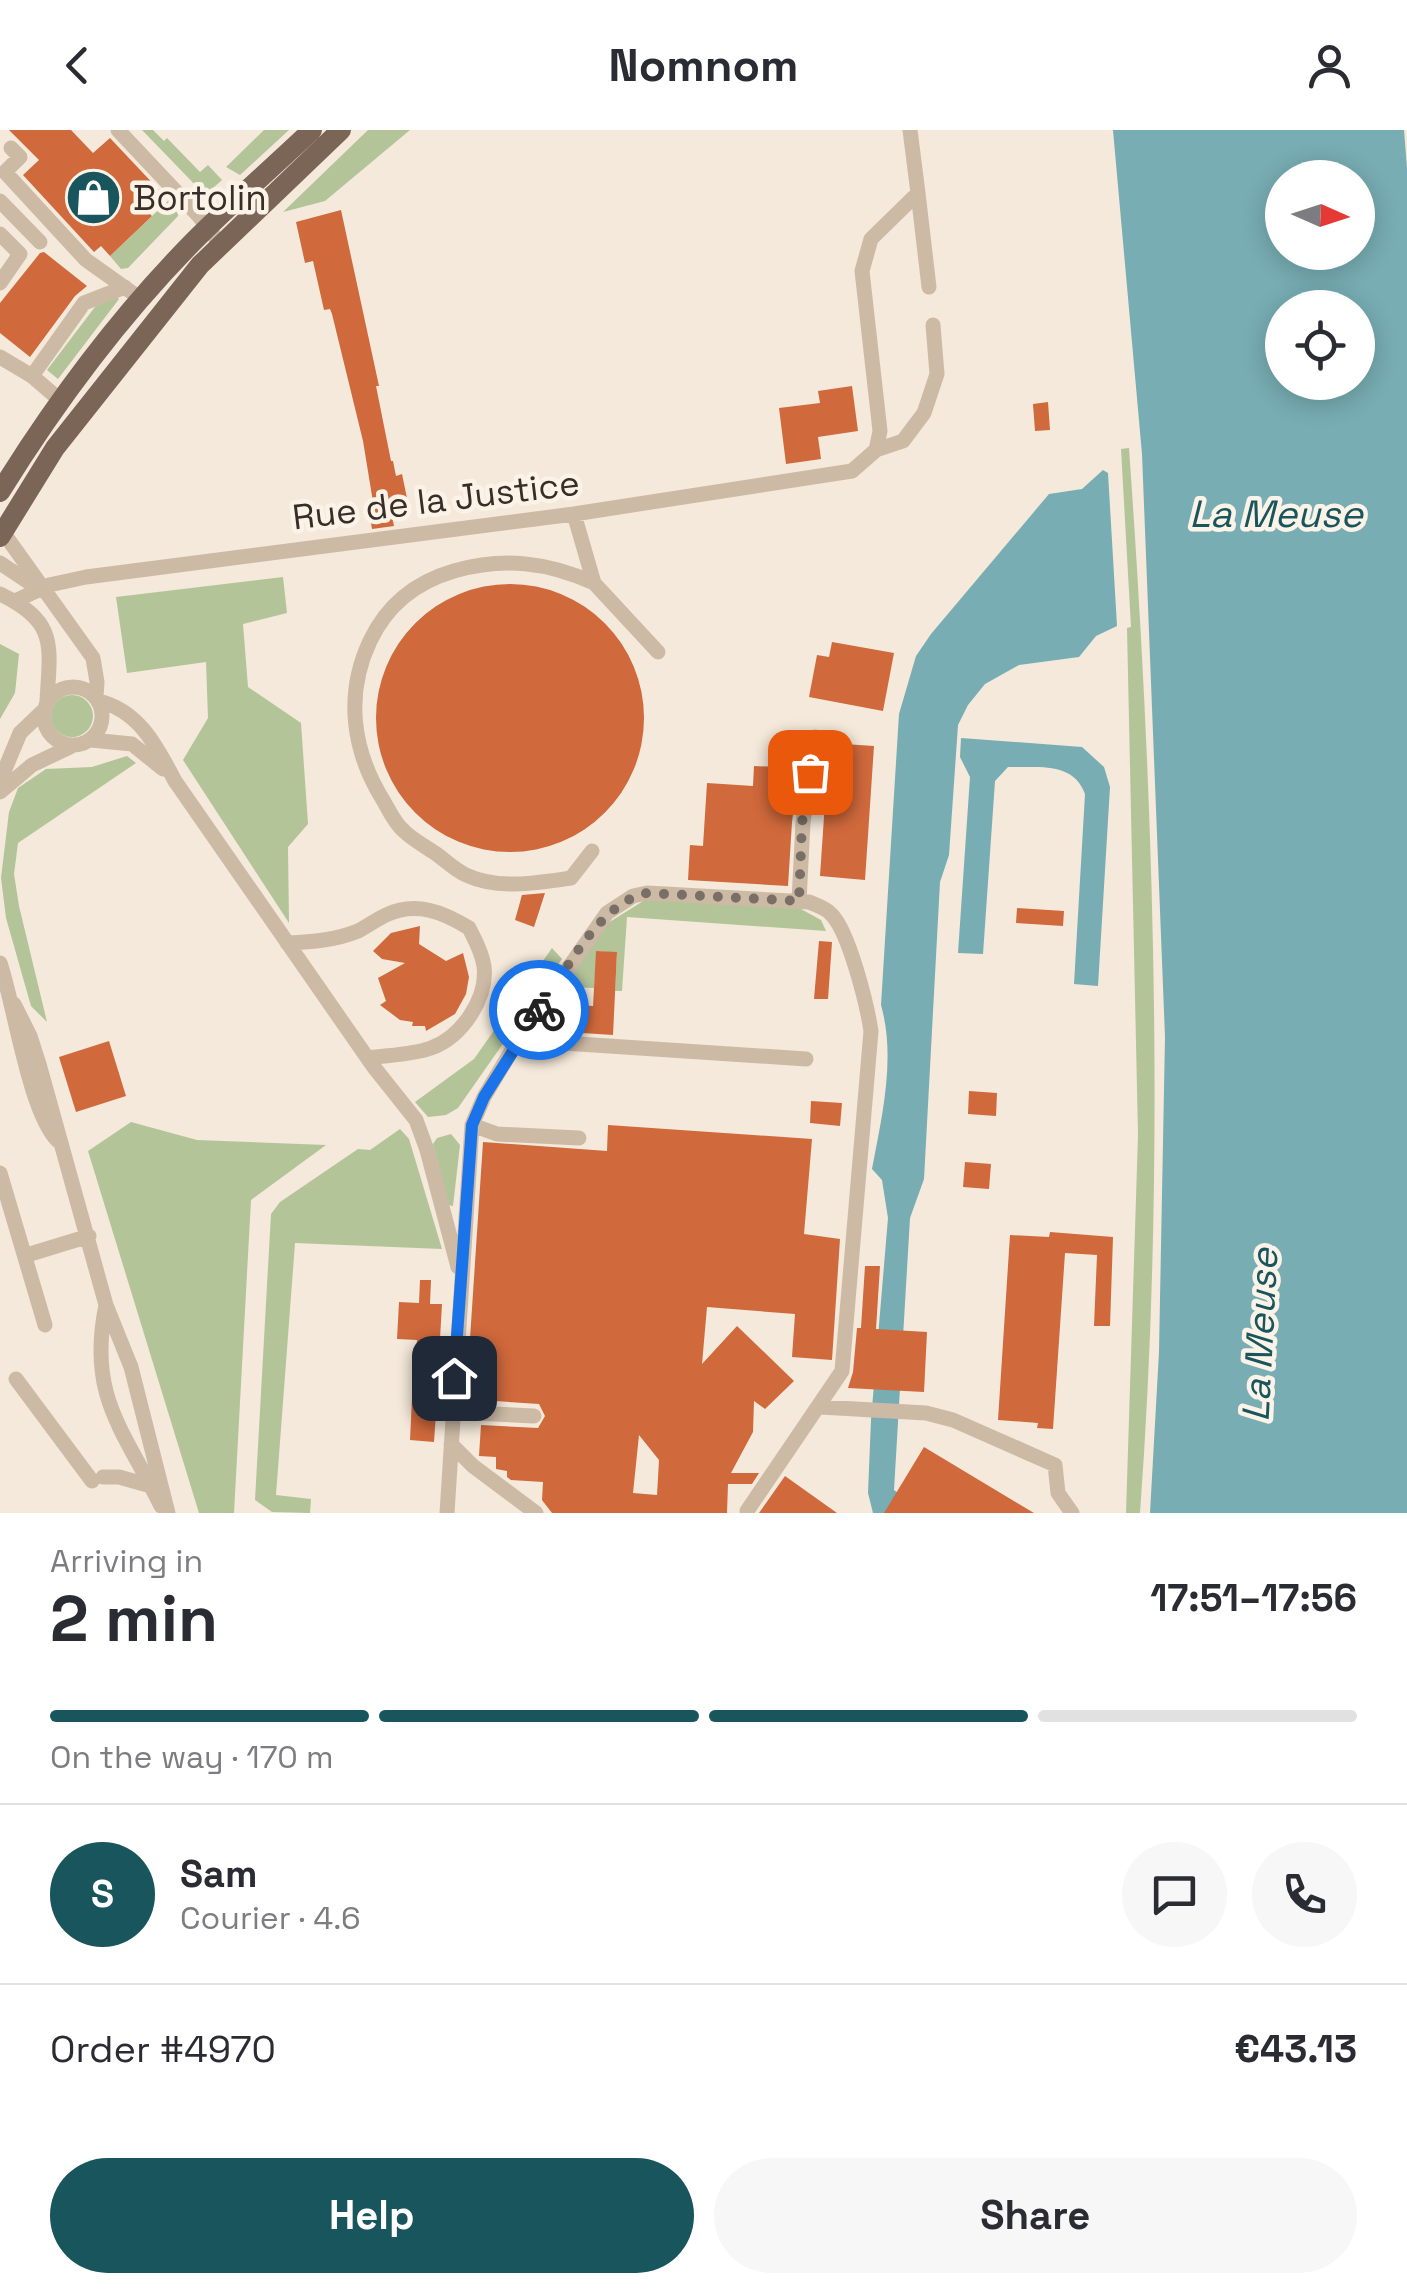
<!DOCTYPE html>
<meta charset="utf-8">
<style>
body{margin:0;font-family:"Space Grotesk",sans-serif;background:#f7f7f7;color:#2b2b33;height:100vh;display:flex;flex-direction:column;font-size:38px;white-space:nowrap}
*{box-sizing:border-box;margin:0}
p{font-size:32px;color:#7c7c81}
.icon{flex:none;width:55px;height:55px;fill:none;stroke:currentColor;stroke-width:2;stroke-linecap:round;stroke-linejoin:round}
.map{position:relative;height:1383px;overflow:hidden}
.details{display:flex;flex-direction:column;background:#fff;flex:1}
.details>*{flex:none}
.needle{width:65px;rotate:93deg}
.tools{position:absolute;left:1265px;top:30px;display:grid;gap:20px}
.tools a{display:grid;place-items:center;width:110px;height:110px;border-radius:50%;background:#fff;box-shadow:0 5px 25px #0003;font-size:50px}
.pin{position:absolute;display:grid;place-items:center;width:85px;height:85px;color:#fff;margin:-42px;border-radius:20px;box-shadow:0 5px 15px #0006}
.courier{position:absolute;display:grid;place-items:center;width:100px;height:100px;margin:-50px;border:8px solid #1a73e8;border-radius:50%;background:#fff;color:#222;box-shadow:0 2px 12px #0007}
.summary em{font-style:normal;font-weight:600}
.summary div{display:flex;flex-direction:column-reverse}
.summary{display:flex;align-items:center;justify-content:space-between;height:170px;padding:0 50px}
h1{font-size:65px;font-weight:600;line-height:75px}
.bar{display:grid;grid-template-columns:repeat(4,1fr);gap:15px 10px;align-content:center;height:120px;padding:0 50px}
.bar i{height:12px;border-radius:8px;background:#e1e1e2}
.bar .active{background:#19555d}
.bar p{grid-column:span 4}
.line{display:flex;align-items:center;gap:25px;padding:0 50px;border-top:2px solid #e1e1e2}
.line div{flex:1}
.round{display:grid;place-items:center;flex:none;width:105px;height:105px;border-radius:52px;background:#f7f7f7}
.primary-button{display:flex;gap:20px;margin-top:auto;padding:20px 50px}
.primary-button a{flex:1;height:115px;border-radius:60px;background:#19555d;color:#fff;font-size:40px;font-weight:600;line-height:115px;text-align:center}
.primary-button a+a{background:#f7f7f7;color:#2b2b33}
header{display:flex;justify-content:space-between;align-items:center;height:130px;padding:0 50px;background:#fff;font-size:45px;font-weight:600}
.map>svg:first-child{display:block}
.green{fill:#b3c499}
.water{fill:#77adb3;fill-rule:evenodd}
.building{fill:#d0693c;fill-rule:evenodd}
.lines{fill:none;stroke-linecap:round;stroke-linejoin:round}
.minor{stroke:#cdbaa5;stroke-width:15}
.major{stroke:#7b6557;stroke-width:20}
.done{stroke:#7a6f66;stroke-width:10;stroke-dasharray:0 18}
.route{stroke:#1a73e8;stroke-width:12}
.labels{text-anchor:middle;stroke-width:9;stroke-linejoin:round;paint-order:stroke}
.poi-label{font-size:35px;fill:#382d27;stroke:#fbf3e7;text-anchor:start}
.street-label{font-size:35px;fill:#382d27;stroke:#fbf3e7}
.water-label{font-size:38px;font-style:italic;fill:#19555d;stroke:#fbf3e7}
</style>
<header><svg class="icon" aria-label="back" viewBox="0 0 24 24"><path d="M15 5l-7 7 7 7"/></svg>Nomnom<svg class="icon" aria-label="person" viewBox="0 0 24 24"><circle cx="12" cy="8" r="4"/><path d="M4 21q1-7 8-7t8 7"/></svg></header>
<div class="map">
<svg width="1407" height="1383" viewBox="0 0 1407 1383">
<rect width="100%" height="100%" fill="#f4e9da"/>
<!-- green -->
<path class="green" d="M142,0H153L164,11L167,8L200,42L208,35L222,50L205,65Z
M264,0H289L240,45L226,37Z
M368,0H410L325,71L283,82Z
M170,69L178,76V86L128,138L121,139L110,126Z
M115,166L119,169L58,249L47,240L98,173Z
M1129,318C1154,671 1166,1030 1140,1383H1126L1138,1005L1127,498L1131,497L1121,319Z
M283,447L287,483L243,494L248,557L301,593L308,694L288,717L289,793L183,630L208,588L206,532L127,543L116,467Z
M0,514L19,524L15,563L0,589Z
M51 586a21 21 0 1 1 42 0a21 21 0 1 1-42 0Z
M127,626L136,633L18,713L14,744L19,776L47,892L31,876L6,788L1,748L9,682L18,658L46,639L92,637Z
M648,768L799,778L821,790L826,801L627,787L622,861H615L617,823L597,821L594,858L569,857L568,870H554L608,793Z
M552,818L562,829L458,978L446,985L428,987L415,972L474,929Z
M131,992L197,1010L326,1015L251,1070L234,1383H199L88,1021Z
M400,999L409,1009L442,1119L295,1113L276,1365L311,1369L310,1383L272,1382L255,1370L271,1084L280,1072L358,1019L370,1020Z
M451,1004L460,1015L453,1076L448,1075L433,1014L437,1008Z"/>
<!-- water -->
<path class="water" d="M1113,0H1404L1407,38V1383H1150L1159,1222L1165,907L1142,324ZM1282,48H1358V122H1282ZM1282,178H1358V252H1282Z
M1103,340L1108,343L1117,496L1096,506L1079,527L1019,535L985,554L968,575L958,595L949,725L940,752L924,1049L910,1088L894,1360L926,1383H873L868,1363L871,1290L888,1088L882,1050L872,1039C882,986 896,928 881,875L899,584L916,526L931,504L1049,364L1082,359Z
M961,608L1082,617L1104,637L1110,657L1098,856L1074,854L1085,664C1073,631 1038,638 1008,637L995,651L983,824L958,823L970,647L960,627Z"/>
<!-- building -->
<path class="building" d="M9,0H71L93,23L110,8L160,61L143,77L152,86L110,126L101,116L94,122L23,45L39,30Z
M341,80L379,256H376L391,331H393L396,346L402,344L409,378L391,382L394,396L372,399L370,387L371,379L374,378L363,311L332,184L330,179L324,180L313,131L305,133L296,92Z
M44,122L87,156L75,166L30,227L0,203V173L40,123Z
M852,256L858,301L818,307L821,329L786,334L779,278L820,273L818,261Z
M1048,272L1050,300L1035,301L1033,274Z
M376 588a134 134 0 1 1 268 0a134 134 0 1 1-268 0Z
M832,512L894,523L883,581L809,567L817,525L829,527Z
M829,613L874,616L865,750L820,746Z
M754,636L799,638L792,692L788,756L688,750L690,715L703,716L707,653L753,656Z
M545,763L534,797L515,790L522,765Z
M1017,778L1064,781L1063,796L1016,793Z
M420,796L419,814L446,831L463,823L469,847L466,864L455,884L426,901L425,896H412L413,892L400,890L380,875L386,871L378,848L405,833L382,829L373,821L391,803Z
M819,811L832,812L828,869H814Z
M596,821L617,822L613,905L551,901L552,881L557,874L593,876Z
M109,911L126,966L76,982L59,927Z
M969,961L997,963L996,986L968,984Z
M811,971L842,973L840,996L810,993Z
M608,995L812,1009L804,1104L840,1109L832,1230L792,1227L795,1184L707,1177L702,1234L737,1196L794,1251L765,1279L754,1271L753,1302L731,1343H759L752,1354H728L727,1383H552L542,1370L543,1352L511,1350L507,1347V1341L496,1339V1327L479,1326L481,1295L538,1298L545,1286L539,1274L466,1269L483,1012L607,1021ZM639,1305L659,1330L657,1365L633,1363Z
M965,1032L991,1034L989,1059L963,1057Z
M1050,1102L1113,1107L1110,1196H1094L1097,1125L1065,1123L1053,1299L1037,1298L1038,1293L998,1290L1010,1105L1049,1107Z
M865,1136H880L876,1199L927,1202L924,1262L848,1258L853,1242L857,1198H861Z
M420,1150H431L430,1174H442L438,1243L414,1242L417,1210L397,1209L399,1172L419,1173Z
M412,1268L437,1269L434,1312L410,1310Z
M924,1317L1034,1383H884Z
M785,1346L837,1383H759Z"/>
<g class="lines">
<!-- minor -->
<path class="minor" d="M118,0L198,85L221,115
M11,18L20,27L5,42L86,130L141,169
M918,63L929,157
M0,71L40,112
M0,104L20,124L0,153
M0,227L32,246
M61,271L32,246L84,173L125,157
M876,320L880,301L862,141L871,109L918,63L910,0
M574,384L594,453L658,522
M3,402L93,528L97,552L96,567
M0,433L39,459
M0,464C58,492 50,515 47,571
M15,471L49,455L86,447L574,384L852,341L876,320L903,311L924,283L937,244L933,195
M44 586a29 29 0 1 1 58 0a29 29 0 1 1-58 0Z
M98,571C139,580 157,617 175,651L373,936L416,990L427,1020L458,1137
M91,610L132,614L163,639
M0,651L20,603L43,581
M0,662L32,635L72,616
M592,721L571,748C538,753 498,760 466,745C455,740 445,730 435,723C425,716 413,710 404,701C395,694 389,680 383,670C352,620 345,564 370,511C387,475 416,452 454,441C504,427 547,432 594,453
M799,771L803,693L815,607
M287,813C312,812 336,810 358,801C368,796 377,789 386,785C416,771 443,782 469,798C475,810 482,822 484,836C488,868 462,907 431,918C412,925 388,925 368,928
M0,833C15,877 29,982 58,1011
M14,874L30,906L39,934L106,1175L131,1237L168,1383
M518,910L806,929
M472,995L497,1004L579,1008
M0,1043L45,1195
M27,1125L89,1106
M106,1175C87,1266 124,1300 161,1376
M16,1249L92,1351
M820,1277L926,1283L953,1290L1055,1335L1058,1363L1072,1383
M453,1282L534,1286
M451,1314L473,1336L536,1383
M103,1347H119L151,1356
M447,1383L472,995L484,967L518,910L607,783L633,766L647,763L809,772C816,775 826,778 831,784C849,801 867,875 871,901L842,1241L747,1381"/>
<!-- major -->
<path class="major" d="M0,362C54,275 116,191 188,117C228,76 271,39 312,0
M0,407L55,318L200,135L341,0"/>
</g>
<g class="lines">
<!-- done -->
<path class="done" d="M539,880C566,841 599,773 647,763L799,771L802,693L810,642"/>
<!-- route -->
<path class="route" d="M454,1248L472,995L484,967L539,880"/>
</g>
<!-- icons -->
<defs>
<symbol id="shop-disc" viewBox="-11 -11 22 22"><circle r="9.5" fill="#19555d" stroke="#fbf3e7"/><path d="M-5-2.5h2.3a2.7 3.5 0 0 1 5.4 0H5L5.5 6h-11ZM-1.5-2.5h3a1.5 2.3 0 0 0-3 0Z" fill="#fff"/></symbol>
</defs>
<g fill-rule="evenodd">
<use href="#shop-disc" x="62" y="36" width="63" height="63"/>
</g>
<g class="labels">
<!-- poi labels -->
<g class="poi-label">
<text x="133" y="80">Bortolin</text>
</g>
<!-- street labels -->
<g class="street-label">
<text transform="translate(436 370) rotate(-7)" y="12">Rue de la Justice</text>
</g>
<!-- water labels -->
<g class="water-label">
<text x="1276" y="397">La Meuse</text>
<text transform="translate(1260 1205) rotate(-87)" y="13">La Meuse</text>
</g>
</g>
</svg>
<div class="tools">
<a><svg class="needle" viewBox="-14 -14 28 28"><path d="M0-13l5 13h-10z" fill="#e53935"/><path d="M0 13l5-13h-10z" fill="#7c7c81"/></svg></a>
<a><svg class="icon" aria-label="locate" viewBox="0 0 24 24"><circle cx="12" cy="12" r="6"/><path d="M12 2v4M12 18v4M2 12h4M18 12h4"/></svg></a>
</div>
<div class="pin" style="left:810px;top:642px;background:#ea580c"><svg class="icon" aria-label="bag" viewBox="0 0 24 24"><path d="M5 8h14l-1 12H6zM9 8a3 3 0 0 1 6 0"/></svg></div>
<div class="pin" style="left:454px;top:1248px;background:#1f2937"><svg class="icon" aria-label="home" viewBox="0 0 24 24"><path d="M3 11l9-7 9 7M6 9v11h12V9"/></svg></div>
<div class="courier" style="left:539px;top:880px"><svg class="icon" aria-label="bike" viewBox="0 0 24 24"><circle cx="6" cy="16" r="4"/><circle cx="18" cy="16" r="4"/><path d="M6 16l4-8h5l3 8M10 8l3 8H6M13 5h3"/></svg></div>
</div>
<section class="details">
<div class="summary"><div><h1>2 min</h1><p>Arriving in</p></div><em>17:51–17:56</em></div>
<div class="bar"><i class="active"></i><i class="active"></i><i class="active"></i><i></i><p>On the way · 170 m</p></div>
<div class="line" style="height:180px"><b class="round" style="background:#19555d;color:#fff">S</b><div><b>Sam</b><p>Courier · 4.6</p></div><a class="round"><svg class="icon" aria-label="chat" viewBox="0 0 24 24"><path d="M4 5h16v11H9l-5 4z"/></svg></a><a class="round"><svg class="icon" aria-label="phone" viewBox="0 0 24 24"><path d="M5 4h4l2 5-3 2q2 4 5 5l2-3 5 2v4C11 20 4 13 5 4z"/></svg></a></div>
<div class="line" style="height:130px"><div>Order #4970</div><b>€43.13</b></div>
<div class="primary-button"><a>Help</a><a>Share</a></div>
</section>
